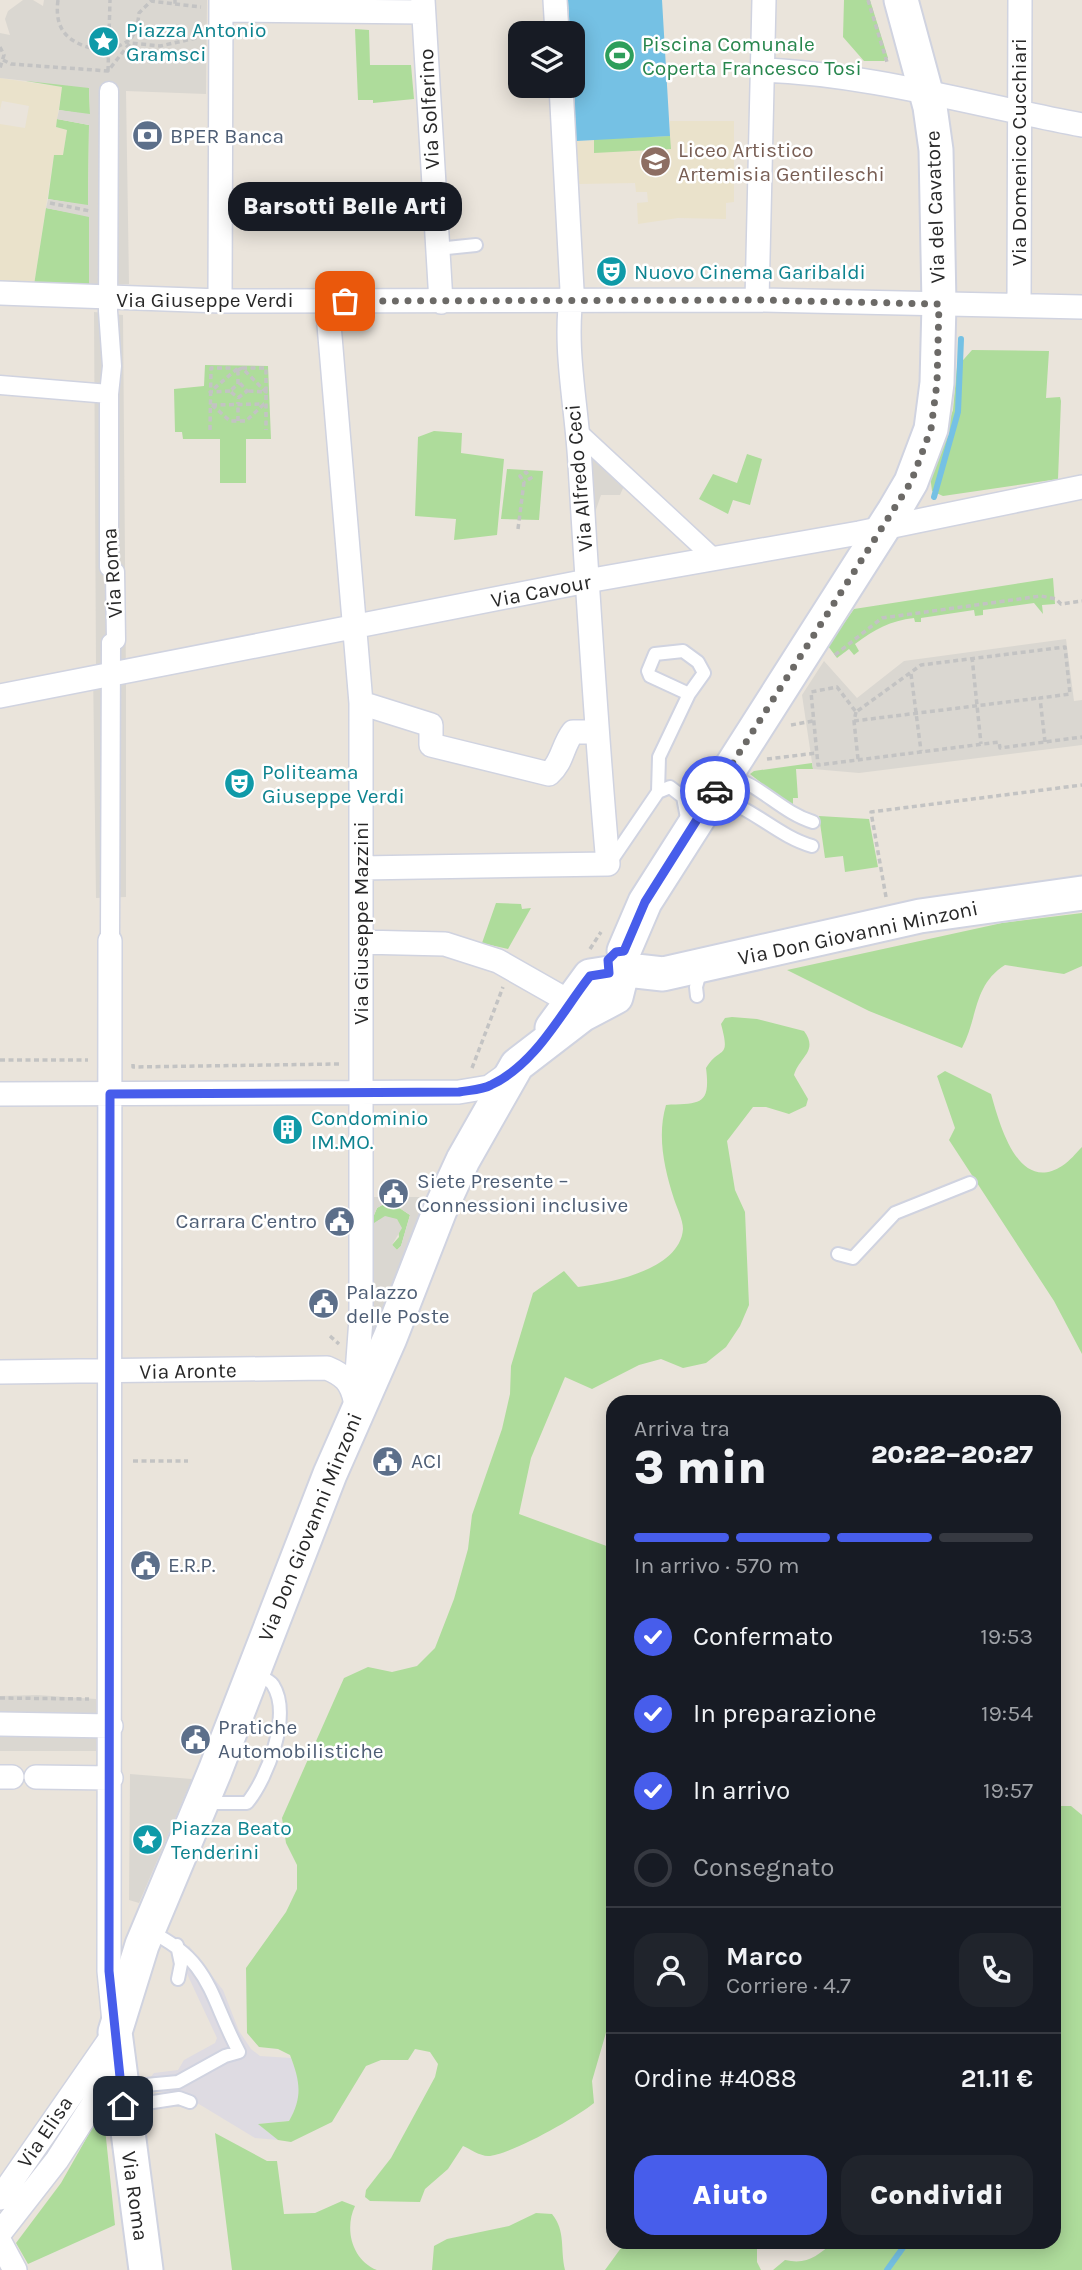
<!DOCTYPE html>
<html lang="it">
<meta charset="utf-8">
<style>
body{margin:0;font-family:Karla,sans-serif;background:#20242c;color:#f1f3f6;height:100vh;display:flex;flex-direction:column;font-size:26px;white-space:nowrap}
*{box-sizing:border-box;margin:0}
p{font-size:23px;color:#9ea1a6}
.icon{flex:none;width:38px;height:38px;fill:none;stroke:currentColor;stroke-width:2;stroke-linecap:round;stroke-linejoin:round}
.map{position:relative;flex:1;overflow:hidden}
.sheet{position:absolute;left:606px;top:1395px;width:455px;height:854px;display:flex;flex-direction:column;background:#171b24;border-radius:21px;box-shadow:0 4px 18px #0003}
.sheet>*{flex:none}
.tools{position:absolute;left:508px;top:21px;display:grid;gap:14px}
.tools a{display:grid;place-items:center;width:77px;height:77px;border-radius:14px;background:#171b24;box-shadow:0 4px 18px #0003;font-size:35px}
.pin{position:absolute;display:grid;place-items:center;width:60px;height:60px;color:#fff;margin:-30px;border-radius:14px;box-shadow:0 4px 10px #0006}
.courier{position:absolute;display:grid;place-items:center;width:70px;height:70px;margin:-35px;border:5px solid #475deb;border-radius:50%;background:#fff;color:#222;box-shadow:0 2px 9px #0007}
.bubble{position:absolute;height:49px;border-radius:21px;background:#171b24;box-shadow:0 4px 18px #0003;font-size:23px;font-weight:800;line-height:49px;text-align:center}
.summary em{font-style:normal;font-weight:800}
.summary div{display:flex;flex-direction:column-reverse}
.summary{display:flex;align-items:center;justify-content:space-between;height:119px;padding:0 28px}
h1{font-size:46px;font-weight:800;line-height:52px}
.bar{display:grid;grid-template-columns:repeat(4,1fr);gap:10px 7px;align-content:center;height:84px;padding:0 28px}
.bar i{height:9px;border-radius:5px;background:#363941}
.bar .active{background:#475deb}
.bar p{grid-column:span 4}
.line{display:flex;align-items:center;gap:18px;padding:0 28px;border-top:2px solid #363941}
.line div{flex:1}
.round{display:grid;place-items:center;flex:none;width:74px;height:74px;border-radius:21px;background:#20242c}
ol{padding:0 28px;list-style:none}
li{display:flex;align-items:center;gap:21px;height:77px}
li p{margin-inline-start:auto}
li .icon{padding:7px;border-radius:50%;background:#475deb;color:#fff;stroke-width:4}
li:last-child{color:#9ea1a6}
li i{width:38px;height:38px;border:4px solid #363941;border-radius:50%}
.action{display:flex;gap:14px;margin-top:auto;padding:14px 28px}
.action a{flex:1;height:80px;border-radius:21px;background:#475deb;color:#fff;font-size:28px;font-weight:800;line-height:80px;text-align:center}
.action a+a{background:#20242c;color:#f1f3f6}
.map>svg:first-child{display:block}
.industrial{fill:#dedbe2}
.education{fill:#eae2cb}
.green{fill:#aedc9b}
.plaza{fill:#dad7d1;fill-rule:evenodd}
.water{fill:#75c1e4}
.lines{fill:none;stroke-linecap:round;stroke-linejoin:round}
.stream{stroke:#75c1e4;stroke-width:6}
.service-casing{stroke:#d0d3e0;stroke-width:16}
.pedestrian-casing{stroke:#d0d3e0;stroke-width:21}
.minor-casing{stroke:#d0d3e0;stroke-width:26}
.secondary-casing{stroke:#d0d3e0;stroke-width:37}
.path{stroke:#c3c3c3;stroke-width:3.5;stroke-dasharray:5 3.5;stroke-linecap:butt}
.service{stroke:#fff;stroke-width:12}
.pedestrian{stroke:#fff;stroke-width:18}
.minor{stroke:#fff;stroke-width:23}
.secondary{stroke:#fff;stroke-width:33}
.done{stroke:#6c6a67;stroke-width:7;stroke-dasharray:0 12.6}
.route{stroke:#475deb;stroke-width:9}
.labels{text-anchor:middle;stroke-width:5;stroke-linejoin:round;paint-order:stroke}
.culture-label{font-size:21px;fill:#0d838f;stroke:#fff;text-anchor:start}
.leisure-label{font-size:21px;fill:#27864d;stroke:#fff;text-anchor:start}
.street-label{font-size:21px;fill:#282828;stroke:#fff}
.service-label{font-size:21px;fill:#4e5e75;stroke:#fff;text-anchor:start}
.education-label{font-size:21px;fill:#785e54;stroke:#fff;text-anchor:start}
</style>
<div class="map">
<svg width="1082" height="2270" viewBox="0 0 1082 2270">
<rect width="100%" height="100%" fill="#eae4db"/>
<!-- industrial -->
<path class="industrial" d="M189,1946L223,1990L239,2031L251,2049L260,2056L291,2058L301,2084L299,2104L289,2121L259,2124L278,2140L255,2138L184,2095L154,2091L146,2083L154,2073L178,2070L184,2060L215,2043L217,2038L181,1961L184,1950Z"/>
<!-- education -->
<path class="education" d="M0,78L62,87L56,127L67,130L63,155H54L34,285L0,284V124L25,128L29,106L2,101L0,110Z
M670,121H734V202L726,203V219L678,218L638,224L637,203L648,202L647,192H636L635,183L579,184L576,141L670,136Z"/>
<!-- green -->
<path class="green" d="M844,0H870L888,58L884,61H864L843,37Z
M355,29L369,30L370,65H411L414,99L373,103V100H358Z
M26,81L82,82L89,88L90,115L59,110L62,87Z
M57,119L89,125L88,206L48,199L54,155H63L67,130L56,127Z
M670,136L671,149L594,153V139Z
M46,208L89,216V285H34Z
M972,350L1049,351L1046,398L1060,397L1061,401L1058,479L943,496L932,491L930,475L953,410L957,367Z
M205,365L268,366L271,439H246V483H220V439H183L182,432H175L174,389L204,386Z
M434,431L462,433L461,453L504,459L497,535L454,540L456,519L415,516L418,437Z
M747,454L762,459L750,505L733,500L728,514L699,499L713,474L737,483Z
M507,469L543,471L539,520L501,519Z
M1053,578L1055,604L1042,605L1043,614L1034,603L983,610V615L975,616L974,610L921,618V622H915L914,618C890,621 875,629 855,644L859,651L854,655L849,649L837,658L828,646L854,609Z
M812,763L813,769H796L798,798H793V808L750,774L754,771Z
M819,816L869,819L878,867L845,872L843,856L825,858Z
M496,903L521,904L522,909L531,908L508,949L482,943Z
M1082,913V966L1064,974L1005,965C973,985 978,1018 962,1048L869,1011L787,970L1002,923Z
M732,1017L757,1019L804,1031C819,1051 799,1057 794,1075L808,1099L806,1106L789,1114L766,1107H753L727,1141L735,1190L745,1212L749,1305L740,1326L726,1347L706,1363L683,1368L661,1359L639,1365L592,1389L565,1377L531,1458L519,1514L612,1548V2012L592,2081L594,2103C576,2118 510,2155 488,2156C480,2156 470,2149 463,2146L448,2169L425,2189L420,2202L370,2201L365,2197L366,2190L391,2158L435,2077L438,2064L430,2052L415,2049L408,2060H381L366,2066L332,2122L291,2142L278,2140L258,2124L289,2121C303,2097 300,2081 290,2055L278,2049L259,2047L247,2033L246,1968L286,1912L297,1889V1865L286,1843L282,1818L344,1678L368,1667L392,1672L417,1666L435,1648L454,1599L468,1549L472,1515L502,1429L510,1394L511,1366L533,1293L564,1271L578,1287C610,1283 680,1270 683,1229C683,1220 677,1208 674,1199C664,1167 657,1136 666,1105C699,1103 711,1107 706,1068C720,1045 731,1061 721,1024L725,1018Z
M945,1071L991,1094C999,1121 1017,1195 1062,1166C1070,1161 1076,1153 1082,1147V1354L1054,1301L949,1140L955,1128L937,1076Z
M389,1201L410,1215L401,1246L397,1250L392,1245L399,1237L397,1219L379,1220L374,1224L372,1220L377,1208Z
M1054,1806H1071L1082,1815V2270H773L785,2260C807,2265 817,2256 834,2242H1054Z
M103,2109L115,2225L28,2264L16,2243L61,2183Z
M215,2133L267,2161H277L284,2214L315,2213L342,2201L355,2206C344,2229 352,2260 377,2270H232Z
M536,2213L552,2214C566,2231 560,2249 565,2270H432L434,2246L447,2239L509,2226Z
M641,2242H757V2262L761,2270H605L621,2248Z"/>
<!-- plaza -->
<path class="plaza" d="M23,0H33L43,6L44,0H207L206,94L126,91L129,284L89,285V217L46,208L48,199L88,205L89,125L57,119L59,110L90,114L89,88L0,78V33L10,35L5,19L8,11Z
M94,312L123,315L126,682V897L96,898L93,667L96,666Z
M595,438L628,477L620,495H601L590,527L585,461Z
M1066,639L1074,701L1082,700V745L859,773L813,769L802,695L824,661L857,698L904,661Z
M368,1197H426L369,1344ZM389,1201L410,1215L401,1246L397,1250L392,1245L402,1228L397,1219L385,1216L374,1223L372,1220L377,1208Z
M37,1695L96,1699V1751H0V1696Z
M130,1774L192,1779L139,1903L129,1900Z"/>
<!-- water -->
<path class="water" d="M568,0H662L670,136L576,141L572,33H570Z"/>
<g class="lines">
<!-- stream -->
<path class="stream" d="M934,497L958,412L961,339
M887,2270L907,2242"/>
<defs>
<path id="service" d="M437,249L476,245
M729,776C761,785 781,812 813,822
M658,792L659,757L689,694L704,673L698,662L683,651L655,654L648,671L650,676L689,694
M715,797C753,807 777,836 812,846
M609,864L658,792L670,787L683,797L688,823
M697,996L696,987L701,969
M838,1254L853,1258L895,1213L970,1183
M204,1803H247C267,1779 292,1715 273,1685C270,1680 261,1677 255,1674
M177,1945L181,1964L178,1979
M124,2087L178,2082L225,2056L239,2052C209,1996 212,1961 149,1931
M127,2106L179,2098L190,2102"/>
<path id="pedestrian" d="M109,91L108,311L112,366L109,394V567L115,572L116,640L111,643L110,941
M0,385L109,394
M578,432L716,560"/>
<path id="minor" d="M423,0L441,302
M555,0L557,33
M221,10L423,12
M762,70C871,74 975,105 1082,125
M0,293L220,301L757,300L1082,307
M757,300L764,0
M220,301L221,0
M327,301L361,703V1319L355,1400
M1019,305L1020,0
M0,696L587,581L859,533L1082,487
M361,703L431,725V745L549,774C563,762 562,746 573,732H595
M361,868L608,864C596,731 588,598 580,465C577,405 563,349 572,290L561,86
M361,942L445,944L498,961L570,1002
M0,1094L459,1092L489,1087L510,1072
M0,1372L327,1368C344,1375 351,1382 355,1400
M0,1724L111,1726
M0,1777H12
M36,1777L111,1778
M0,2198L115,2032L109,1971L110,941
M0,2233L57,2160L117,2067
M0,2242L15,2270"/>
<path id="secondary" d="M624,951L645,902L894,511L911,482L931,429L937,383L939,304L936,150L930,107L901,0
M636,971L663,974L920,916L1082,893
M552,1028L590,976L609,973
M146,2270L115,2032L142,1945L215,1771L330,1474L390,1338L440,1210L463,1160L517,1065L582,1015L616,997L620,981"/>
</defs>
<!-- service casing -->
<use href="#service" class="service-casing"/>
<!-- pedestrian casing -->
<use href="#pedestrian" class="pedestrian-casing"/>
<!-- minor casing -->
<use href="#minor" class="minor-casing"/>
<!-- secondary casing -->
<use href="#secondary" class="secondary-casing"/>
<!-- path -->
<path class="path" d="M58,0C53,37 76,46 108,52L130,40L137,29L139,13L151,1L175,4V0
M868,0L887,62L889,60
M175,4L201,7
M0,47L4,55L0,68
M3,60L11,64L108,71L130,43L160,46L201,37
M108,71L110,0
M50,203L90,211
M242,368H266V430
M238,370L242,368L266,392L247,391
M230,391L210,392L238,368V384L230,391L238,398
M238,398L247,391L238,381
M212,405L230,421H246L264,404
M212,405L264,404
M238,421V402
M210,430L211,368H234
M518,529L524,482L520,476L526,472L531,478L524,482
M835,655L882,618L1041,596L1056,599L1061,604L1082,601
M972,657L981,744
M911,674L921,751
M856,712L854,721L858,759
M854,721L1039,698
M791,725L813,721
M1045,742L1040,698L1070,694L1065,647L921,665L856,712L837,687L811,692L818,765L999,742L1000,748L1082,737
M767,759L817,753
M886,897L871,812L1082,785
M590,949L601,932
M0,1060H88
M133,1064V1067L339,1064
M472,1068L503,987
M330,1336L339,1344
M133,1461H188
M0,1698L89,1699"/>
<!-- service -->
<use href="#service" class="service"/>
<!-- pedestrian -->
<use href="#pedestrian" class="pedestrian"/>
<!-- minor -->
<use href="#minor" class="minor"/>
<!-- secondary -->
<use href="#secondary" class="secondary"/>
</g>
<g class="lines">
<!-- done -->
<path class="done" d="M345,301L757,300L939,304L937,383L931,429L911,482L715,791"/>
<!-- route -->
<path class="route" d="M123,2106L109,1971L110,1094L459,1092C470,1090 482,1090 491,1085C536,1064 561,1013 590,976L609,973L608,960L616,952L624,951L645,902L715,791"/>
</g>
<!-- icons -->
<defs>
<symbol id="sight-disc" viewBox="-11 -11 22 22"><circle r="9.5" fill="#0f9aa8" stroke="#fff"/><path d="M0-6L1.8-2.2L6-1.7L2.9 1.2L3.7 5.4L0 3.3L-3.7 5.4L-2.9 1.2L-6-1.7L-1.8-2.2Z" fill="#fff"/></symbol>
<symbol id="stadium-disc" viewBox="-11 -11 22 22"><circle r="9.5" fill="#2e9e5b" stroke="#fff"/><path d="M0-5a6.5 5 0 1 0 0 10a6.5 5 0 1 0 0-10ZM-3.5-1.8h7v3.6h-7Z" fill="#fff"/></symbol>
<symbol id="bank-disc" viewBox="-11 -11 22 22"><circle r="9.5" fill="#5c6f8a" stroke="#fff"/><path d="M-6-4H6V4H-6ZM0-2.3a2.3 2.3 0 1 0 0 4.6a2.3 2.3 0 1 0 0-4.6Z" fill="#fff"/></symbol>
<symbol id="school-disc" viewBox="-11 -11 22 22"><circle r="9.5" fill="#8d6e63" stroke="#fff"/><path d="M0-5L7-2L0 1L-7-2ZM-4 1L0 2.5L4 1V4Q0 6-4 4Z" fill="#fff"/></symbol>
<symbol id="theatre-disc" viewBox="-11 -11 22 22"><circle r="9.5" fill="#0f9aa8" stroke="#fff"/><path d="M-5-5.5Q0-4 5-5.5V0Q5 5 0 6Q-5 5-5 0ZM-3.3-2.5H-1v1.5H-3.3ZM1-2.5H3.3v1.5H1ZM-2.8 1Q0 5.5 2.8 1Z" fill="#fff"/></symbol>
<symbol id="building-disc" viewBox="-11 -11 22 22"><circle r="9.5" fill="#0f9aa8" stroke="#fff"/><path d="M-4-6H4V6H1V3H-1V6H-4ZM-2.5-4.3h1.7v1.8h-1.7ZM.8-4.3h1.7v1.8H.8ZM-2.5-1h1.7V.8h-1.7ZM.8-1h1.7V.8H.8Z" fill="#fff"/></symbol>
<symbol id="civic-disc" viewBox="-11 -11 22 22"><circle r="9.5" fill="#5c6f8a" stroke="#fff"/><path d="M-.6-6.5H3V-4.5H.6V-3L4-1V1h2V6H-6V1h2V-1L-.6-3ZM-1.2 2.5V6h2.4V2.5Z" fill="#fff"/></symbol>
</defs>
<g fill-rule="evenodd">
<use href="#sight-disc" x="86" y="24" width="35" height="35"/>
<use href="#stadium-disc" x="602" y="38" width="35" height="35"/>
<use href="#bank-disc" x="130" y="118" width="35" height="35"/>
<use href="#school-disc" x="638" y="144" width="35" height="35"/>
<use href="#theatre-disc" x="594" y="254" width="35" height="35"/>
<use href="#theatre-disc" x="222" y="766" width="35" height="35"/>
<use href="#building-disc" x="270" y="1112" width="35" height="35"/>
<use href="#civic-disc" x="376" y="1176" width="35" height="35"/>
<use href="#civic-disc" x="322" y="1204" width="35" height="35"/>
<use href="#civic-disc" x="306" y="1286" width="35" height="35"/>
<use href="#civic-disc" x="370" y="1444" width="35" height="35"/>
<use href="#civic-disc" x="128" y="1548" width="35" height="35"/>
<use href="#civic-disc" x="178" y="1722" width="35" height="35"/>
<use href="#sight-disc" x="130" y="1822" width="35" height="35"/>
</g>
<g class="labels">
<!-- culture labels -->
<g class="culture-label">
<text x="126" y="37">Piazza Antonio<tspan x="126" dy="24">Gramsci</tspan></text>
<text x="634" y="279">Nuovo Cinema Garibaldi</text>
<text x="262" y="779">Politeama<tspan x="262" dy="24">Giuseppe Verdi</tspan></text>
<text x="311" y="1125">Condominio<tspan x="311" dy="24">IM.MO.</tspan></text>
<text x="171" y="1835">Piazza Beato<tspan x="171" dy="24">Tenderini</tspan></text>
</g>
<!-- leisure labels -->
<g class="leisure-label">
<text x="642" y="51">Piscina Comunale<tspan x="642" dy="24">Coperta Francesco Tosi</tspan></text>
</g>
<!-- street labels -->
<g class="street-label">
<text transform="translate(429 109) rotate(-93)" y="7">Via Solferino</text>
<text transform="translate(1019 152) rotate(-90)" y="7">Via Domenico Cucchiari</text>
<text transform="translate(935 207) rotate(-92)" y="7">Via del Cavatore</text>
<text x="205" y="307">Via Giuseppe Verdi</text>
<text transform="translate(579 478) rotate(-95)" y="7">Via Alfredo Ceci</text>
<text transform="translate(112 573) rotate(-94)" y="7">Via Roma</text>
<text transform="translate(541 591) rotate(-11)" y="7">Via Cavour</text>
<text transform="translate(361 923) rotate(-90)" y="7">Via Giuseppe Mazzini</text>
<text transform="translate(858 933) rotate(-12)" y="7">Via Don Giovanni Minzoni</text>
<text transform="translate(188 1371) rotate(-1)" y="7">Via Aronte</text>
<text transform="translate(310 1527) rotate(-68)" y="7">Via Don Giovanni Minzoni</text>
<text transform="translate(45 2132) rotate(-56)" y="7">Via Elisa</text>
<text transform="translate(135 2196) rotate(82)" y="7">Via Roma</text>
</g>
<!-- service labels -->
<g class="service-label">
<text x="170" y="143">BPER Banca</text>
<text x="417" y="1188">Siete Presente –<tspan x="417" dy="24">Connessioni inclusive</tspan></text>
<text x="317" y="1228" text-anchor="end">Carrara C'entro</text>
<text x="346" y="1299">Palazzo<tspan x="346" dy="24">delle Poste</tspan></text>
<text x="411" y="1468">ACI</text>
<text x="168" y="1572">E.R.P.</text>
<text x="218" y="1734">Pratiche<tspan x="218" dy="24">Automobilistiche</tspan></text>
</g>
<!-- education labels -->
<g class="education-label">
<text x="678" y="157">Liceo Artistico<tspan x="678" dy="24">Artemisia Gentileschi</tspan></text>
</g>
</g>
</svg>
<div class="tools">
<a><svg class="icon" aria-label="layers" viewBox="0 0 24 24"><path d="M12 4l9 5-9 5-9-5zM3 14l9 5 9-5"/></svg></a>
</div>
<div class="pin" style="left:345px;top:301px;background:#ea580c"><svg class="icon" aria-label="bag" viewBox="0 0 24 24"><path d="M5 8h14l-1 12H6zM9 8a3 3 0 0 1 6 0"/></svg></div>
<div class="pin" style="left:123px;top:2106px;background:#1f2937"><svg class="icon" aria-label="home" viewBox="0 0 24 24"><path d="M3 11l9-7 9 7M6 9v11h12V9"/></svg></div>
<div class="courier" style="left:715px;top:791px"><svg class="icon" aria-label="car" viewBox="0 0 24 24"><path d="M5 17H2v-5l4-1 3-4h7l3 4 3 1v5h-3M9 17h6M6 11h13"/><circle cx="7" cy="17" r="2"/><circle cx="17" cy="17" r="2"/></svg></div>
<div class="bubble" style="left:228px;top:182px;width:234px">Barsotti Belle Arti</div>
<section class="sheet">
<div class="summary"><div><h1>3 min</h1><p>Arriva tra</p></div><em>20:22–20:27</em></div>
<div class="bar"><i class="active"></i><i class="active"></i><i class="active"></i><i></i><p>In arrivo · 570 m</p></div>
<ol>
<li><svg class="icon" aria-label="check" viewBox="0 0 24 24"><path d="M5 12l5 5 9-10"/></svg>Confermato<p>19:53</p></li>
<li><svg class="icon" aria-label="check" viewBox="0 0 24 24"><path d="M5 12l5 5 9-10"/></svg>In preparazione<p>19:54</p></li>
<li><svg class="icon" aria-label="check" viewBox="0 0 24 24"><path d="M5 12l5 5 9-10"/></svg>In arrivo<p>19:57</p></li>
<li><i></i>Consegnato</li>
</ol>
<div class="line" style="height:126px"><a class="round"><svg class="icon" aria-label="person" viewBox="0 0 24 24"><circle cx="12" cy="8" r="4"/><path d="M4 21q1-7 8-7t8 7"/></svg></a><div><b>Marco</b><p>Corriere · 4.7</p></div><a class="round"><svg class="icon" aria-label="phone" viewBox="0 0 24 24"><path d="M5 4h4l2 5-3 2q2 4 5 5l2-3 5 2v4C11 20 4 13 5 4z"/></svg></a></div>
<div class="line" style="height:91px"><div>Ordine #4088</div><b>21.11 €</b></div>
<div class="action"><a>Aiuto</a><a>Condividi</a></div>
</section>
</div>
